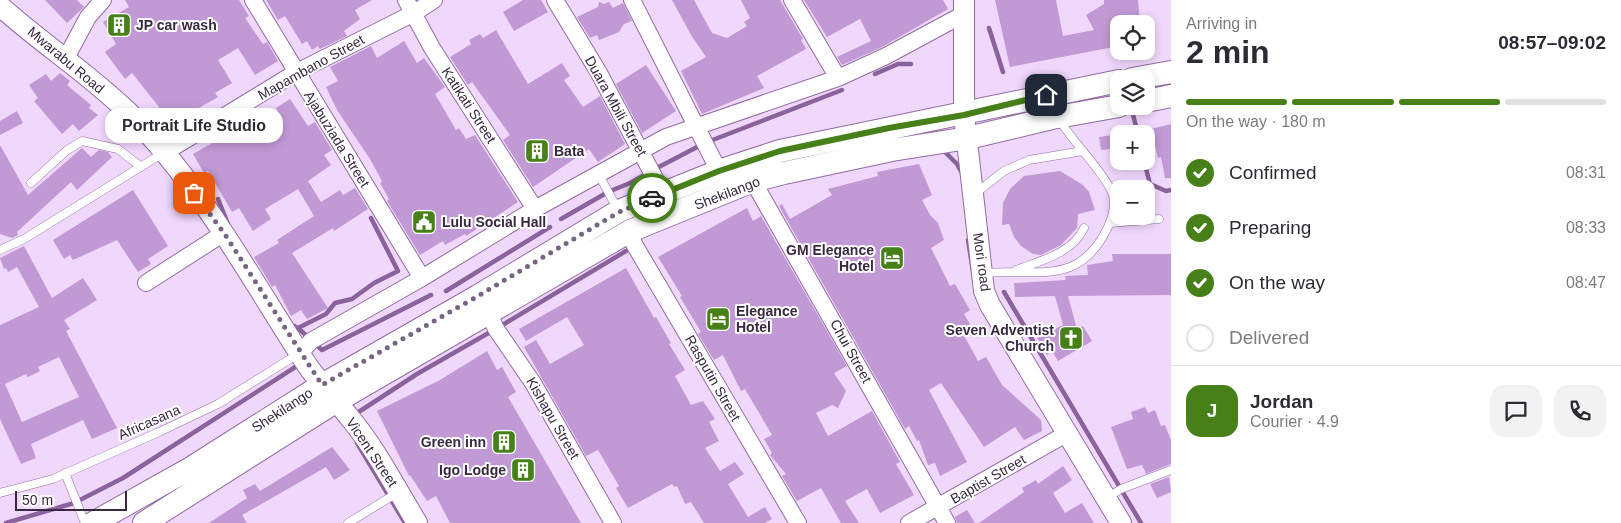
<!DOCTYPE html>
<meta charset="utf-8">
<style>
body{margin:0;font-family:Arial,sans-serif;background:#f2f2f3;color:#2b2b33;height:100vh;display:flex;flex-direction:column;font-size:19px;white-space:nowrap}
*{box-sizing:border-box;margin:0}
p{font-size:16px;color:#7c7c81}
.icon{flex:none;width:28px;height:28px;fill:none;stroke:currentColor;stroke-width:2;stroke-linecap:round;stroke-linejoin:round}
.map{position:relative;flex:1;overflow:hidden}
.drawer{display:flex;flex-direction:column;background:#fff;width:450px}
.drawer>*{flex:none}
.buttons{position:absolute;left:1110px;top:15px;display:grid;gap:10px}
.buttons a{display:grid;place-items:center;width:45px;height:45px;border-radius:10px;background:#fff;box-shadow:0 2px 8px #0003;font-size:25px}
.scale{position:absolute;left:15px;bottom:12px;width:112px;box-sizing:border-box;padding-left:5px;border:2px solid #382840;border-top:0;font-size:14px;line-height:18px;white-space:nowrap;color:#382840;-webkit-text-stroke:4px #fff;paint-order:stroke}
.pin{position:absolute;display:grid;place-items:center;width:42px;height:42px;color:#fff;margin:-21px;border-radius:10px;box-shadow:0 2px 8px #0006}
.courier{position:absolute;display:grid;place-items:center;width:50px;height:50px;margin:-25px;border:4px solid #478019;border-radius:50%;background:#fff;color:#222;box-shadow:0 1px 6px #0007}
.bubble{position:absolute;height:35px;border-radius:15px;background:#fff;box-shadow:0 2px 8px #0003;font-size:16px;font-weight:600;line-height:35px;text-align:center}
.headline em{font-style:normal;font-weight:600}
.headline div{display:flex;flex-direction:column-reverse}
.headline{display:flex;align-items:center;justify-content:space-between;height:85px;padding:0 15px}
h1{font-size:32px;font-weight:600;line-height:38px}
.bar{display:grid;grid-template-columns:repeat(4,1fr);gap:8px 5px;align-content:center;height:60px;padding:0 15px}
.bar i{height:6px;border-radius:4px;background:#e1e1e2}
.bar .active{background:#478019}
.bar p{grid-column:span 4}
.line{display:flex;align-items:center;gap:12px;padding:0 15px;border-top:1px solid #e1e1e2}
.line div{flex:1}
.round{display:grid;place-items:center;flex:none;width:52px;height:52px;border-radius:15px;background:#f2f2f3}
ol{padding:0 15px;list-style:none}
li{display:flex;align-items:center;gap:15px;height:55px}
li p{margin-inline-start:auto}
li .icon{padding:5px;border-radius:50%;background:#478019;color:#fff;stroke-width:4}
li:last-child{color:#7c7c81}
li i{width:28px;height:28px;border:2px solid #e1e1e2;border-radius:50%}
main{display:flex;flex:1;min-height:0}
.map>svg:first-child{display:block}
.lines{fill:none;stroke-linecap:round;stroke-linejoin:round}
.stream{stroke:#8a629c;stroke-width:4.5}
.building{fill:#c199d4;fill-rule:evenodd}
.service-casing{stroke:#926ba4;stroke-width:9}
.minor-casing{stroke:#926ba4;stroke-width:18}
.tertiary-casing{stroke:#926ba4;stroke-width:22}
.secondary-casing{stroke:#926ba4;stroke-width:24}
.service{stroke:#fff;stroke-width:8}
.minor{stroke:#fff;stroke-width:16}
.tertiary{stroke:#fff;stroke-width:20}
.secondary{stroke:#fff;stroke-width:22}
.done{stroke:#786582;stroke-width:5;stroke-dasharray:0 9}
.route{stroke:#478019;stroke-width:6}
.labels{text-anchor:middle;stroke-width:4;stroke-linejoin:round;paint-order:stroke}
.poi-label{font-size:14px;font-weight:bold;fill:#382840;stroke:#fff;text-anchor:start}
.street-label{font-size:14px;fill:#382840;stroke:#fff}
</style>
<main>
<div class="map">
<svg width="1171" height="523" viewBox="0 0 1171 523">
<rect width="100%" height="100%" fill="#f0d7fc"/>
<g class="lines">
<!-- stream -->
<path class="stream" d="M989,28L1003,72
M875,74L898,64H911
M1131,107L1138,134
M710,141L842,90
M945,152L957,164L963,175
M1144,161L1150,184L1166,191L1171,190
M655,169L701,145
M218,199L228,224
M561,219L608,192L630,183L648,173
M968,240L973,271
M446,291L550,227
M1004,292L1141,523
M288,323L298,328L322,350L431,295
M499,327L626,251
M298,328L326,314L335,303L352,299L374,283L398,271L371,218
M354,415L417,374L492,331
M357,443L405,523
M6,523L74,503L123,478L300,364"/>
</g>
<!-- building -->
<path class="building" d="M45,0H77L84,7L67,23Z
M125,0H239L249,16L245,18L263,44L267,42L278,61L255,75L238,48L218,60L232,83L215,93L218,97L197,109L202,116L176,134L156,110L159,107L132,73L125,79L105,52L116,44L103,22L129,7Z
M266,0H372L355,10L360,19L344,31L347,36L320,49L318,46L312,50L307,41L302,44L285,16L278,20Z
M523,0H541L548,12L514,31L503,12Z
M672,0H694L712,33L727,38L747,26L744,22L750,18L741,0H780L803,39L801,40L806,49L757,76L764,88L702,114L681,71L706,57L691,35Z
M804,0H943L948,9L882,47L842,65L837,57L871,41L860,19L827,37Z
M995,0H1056L1063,36L1094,30L1086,15L1104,4V0H1138L1140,24H1119V46L1010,67Z
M599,2L604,4L609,2L613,8L623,3L632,21L624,24L619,32L599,40L597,35L590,38L577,17L598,7Z
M496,30L528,84L562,63L570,76L564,80L583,107L600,96L625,144L598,162L589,149L533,187L503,140L510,135L472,82L468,85L450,57L471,44L469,40L480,34L483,38Z
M404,41L417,63L424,58L445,87L435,94L456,130L459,128L466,139L475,135L518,202L466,236L465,234L445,245L443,241L420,255L387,201L389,199L380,183L382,181L370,159L337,110L326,87L338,81L330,67L371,46L377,58Z
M646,65L676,111L642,133L616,84Z
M60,73L70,81L67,85L91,105L89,108L98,115L79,131L73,124L62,134L34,101L38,98L29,85L46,74L51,81Z
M290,99L308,126L315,122L332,150L324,155L331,165L308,181L321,202L340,190L343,195L355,188L368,209L334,231L333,228L292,253L328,308L307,319L301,310L291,316L275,285L272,287L254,257L279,243L277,240L314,216L298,189L265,209L271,219L253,231L239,208L232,212L208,171L204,173L193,154L240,127L237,122L248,115L251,120L255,118L258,124L278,111L276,108Z
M17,111L23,123L0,135V121Z
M1171,124V178H1165L1161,157L1158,158L1151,129Z
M1119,134V148L1101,150L1099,137Z
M0,145L28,195L82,148L91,157L99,150L108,152L112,157L77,190L71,182L17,232L18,235L12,238L0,234Z
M919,164L932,195L922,200L930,215L938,223L944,240L931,248L950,286L955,284L970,310L964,314L970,324L961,330L978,361L986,357L1002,385L1041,420L1042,431L1024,440L1015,427L984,447L941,383L929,390L967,462L940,476L935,463L928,465L919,440L917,441L909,426L905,429L779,206L782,204L790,219L832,195L828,189L878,176L877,172Z
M1060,171L1083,185L1089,192L1095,210L1078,214L1077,228L1061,245L1041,255L1033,254L1021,246L1014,237L1009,224L1002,225L1003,203L1010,189L1024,176Z
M133,190L168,246L148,259L151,264L138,272L117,240L73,260L70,255L64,259L53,240Z
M747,208L753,221L761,216L847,366L834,373L846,391L838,408L832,405L816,413L828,436L872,411L900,462L896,464L914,495L880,513L867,489L845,501L859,523H841L821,488L797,501L782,476L786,474L770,455L772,453L764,439L772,435L745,389L741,391L723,355L714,360L698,334L701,332L680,297L682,296L658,257Z
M24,246L52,298L83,278L97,300L64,320L70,329L66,331L117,428L92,439L83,420L31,444L36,458L21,464L0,419V325L39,307L17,267L8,272L6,268L4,269L0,258ZM59,357L79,397L22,422L5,384L26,374L28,377L40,371L38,367Z
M1112,254H1171V295L1068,296L1077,329L1083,326L1092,341L1058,361L1052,351L1047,355L1037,338L1063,325L1055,296L1015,297L1014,283L1066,280L1065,276L1088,275L1087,265L1113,261Z
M626,268L654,318L656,317L671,343L669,344L685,370L675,376L691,405L703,401L715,419L709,422L719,441L705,448L720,471L735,462L744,474L728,484L748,517L765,507L772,519L765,523H704L691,502L685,504L677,486L674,487L672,484L628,508L616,488L619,486L598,450L586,456L524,347L536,340L550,364L584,345L567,317L526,341L519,329Z
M487,351L497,370L502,367L516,392L508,397L581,523H450L436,496L427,501L410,475L409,476L377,411L440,380Z
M1145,407L1148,413L1155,410L1161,426L1165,425L1171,440V464L1146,474L1142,465L1127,469L1111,427L1133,419L1131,412Z
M332,447L350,470L334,480L326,467L242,515L247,523H209L247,498L243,490L255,484L260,491Z
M1063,466L1072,480L1053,493L1065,513L1082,503L1094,523H979L1024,492L1022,488L1036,480L1038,484Z
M1169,477L1171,492L1157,498L1150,484Z
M967,510L975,523H957L955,517Z"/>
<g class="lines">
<defs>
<path id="service" d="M599,175L618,210
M31,183L66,151L82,141L118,149L141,167
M976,193L1004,171L1029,160L1083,151
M1110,223L1159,219
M0,250L24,239L163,153
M1016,270C1040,261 1073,253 1084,228
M982,273C1038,268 1079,288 1108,227C1113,217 1117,201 1111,190C1097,164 1074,144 1059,119
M65,473L85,523
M0,493L53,479L159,432L218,404L298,354
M1107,498L1121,489L1171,470
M348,523L397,493"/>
<path id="minor" d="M253,0L422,278
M406,0L432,48L535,209
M555,0L599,73L668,203
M632,0L724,181
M792,0L838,78
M66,58L88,17L103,0
M164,153L295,73L414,13L434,0
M753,181L947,523
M630,231L634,244L798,523
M146,283L224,233
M489,314L496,329L533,383L613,523
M300,353L311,341L422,278L535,209L666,137L838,78L886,56L964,14
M909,523L1066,434"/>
<path id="tertiary" d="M964,0V115L984,291L990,305L1121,523
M0,6C41,43 88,73 128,112C201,185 251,279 307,365C320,384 336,400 350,418C376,449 396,488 417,523"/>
<path id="secondary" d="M1132,79L1171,72
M1146,101L1171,96
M93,523L191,468L322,385L478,296L619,211L719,171L780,151L1119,81
M144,523L335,402L630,231L753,181L784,173L892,150L968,138L1052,118L1119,106"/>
</defs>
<!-- service casing -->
<use href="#service" class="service-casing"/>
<!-- minor casing -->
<use href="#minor" class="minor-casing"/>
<!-- tertiary casing -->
<use href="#tertiary" class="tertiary-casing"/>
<!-- secondary casing -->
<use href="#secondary" class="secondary-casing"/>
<!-- service -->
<use href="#service" class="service"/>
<!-- minor -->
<use href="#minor" class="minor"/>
<!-- tertiary -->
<use href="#tertiary" class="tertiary"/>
<!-- secondary -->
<use href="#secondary" class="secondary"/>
</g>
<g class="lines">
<!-- done -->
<path class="done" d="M194,193L224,233L322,385L478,296L619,212L652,198"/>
<!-- route -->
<path class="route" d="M652,198L719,171L780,151L889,128L964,115L1046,95"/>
</g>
<!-- icons -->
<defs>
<symbol id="building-square" viewBox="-11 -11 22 22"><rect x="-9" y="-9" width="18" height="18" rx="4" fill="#478019" stroke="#fff"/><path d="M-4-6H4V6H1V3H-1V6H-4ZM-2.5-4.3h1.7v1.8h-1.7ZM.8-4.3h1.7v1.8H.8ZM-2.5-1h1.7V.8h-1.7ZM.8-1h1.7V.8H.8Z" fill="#fff"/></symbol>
<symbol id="civic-square" viewBox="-11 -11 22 22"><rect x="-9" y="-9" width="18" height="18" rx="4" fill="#478019" stroke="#fff"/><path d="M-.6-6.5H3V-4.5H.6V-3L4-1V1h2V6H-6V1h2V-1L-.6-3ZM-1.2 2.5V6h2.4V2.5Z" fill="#fff"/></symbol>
<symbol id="hotel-square" viewBox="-11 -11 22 22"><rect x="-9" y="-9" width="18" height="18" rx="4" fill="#478019" stroke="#fff"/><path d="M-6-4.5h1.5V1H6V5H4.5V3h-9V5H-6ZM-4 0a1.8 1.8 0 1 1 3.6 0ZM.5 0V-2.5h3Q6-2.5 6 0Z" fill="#fff"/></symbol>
<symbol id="church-square" viewBox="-11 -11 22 22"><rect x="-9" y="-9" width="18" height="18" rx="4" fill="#478019" stroke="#fff"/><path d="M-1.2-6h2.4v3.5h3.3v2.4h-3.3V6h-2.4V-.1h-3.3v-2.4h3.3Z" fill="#fff"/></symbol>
</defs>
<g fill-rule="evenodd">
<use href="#building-square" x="105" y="11" width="28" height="28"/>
<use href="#building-square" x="523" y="137" width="28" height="28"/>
<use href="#civic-square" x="410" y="208" width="28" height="28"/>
<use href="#hotel-square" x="878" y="244" width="28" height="28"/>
<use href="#hotel-square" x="704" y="305" width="28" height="28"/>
<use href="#church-square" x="1057" y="324" width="28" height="28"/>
<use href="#building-square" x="490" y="428" width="28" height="28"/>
<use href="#building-square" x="509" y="456" width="28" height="28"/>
</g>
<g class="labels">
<!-- poi labels -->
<g class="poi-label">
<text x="136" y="30">JP car wash</text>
<text x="554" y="156">Bata</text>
<text x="442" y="227">Lulu Social Hall</text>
<text x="874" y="255" text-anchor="end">GM Elegance<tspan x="874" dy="16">Hotel</tspan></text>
<text x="736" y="316">Elegance<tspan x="736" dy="16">Hotel</tspan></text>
<text x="1054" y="335" text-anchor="end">Seven Adventist<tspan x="1054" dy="16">Church</tspan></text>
<text x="486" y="447" text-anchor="end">Green inn</text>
<text x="506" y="475" text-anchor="end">Igo Lodge</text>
</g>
<!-- street labels -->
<g class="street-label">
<text transform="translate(66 60) rotate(40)" y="5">Mwarabu Road</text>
<text transform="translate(311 67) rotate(-29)" y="5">Mapambano Street</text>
<text transform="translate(469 105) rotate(57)" y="5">Katikati Street</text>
<text transform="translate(616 106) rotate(61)" y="5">Duara Mbili Street</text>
<text transform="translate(337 139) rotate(58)" y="5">Ajabuziada Street</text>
<text transform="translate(727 193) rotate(-21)" y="5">Shekilango</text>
<text transform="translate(982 262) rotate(82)" y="5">Mori road</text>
<text transform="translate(851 351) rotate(61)" y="5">Chui Street</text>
<text transform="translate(713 378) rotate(60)" y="5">Rasputin Street</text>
<text transform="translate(282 410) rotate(-33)" y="5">Shekilango</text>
<text transform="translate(553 418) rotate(60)" y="5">Kishapu Street</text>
<text transform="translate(149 422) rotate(-24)" y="5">Africasana</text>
<text transform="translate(372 452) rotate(56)" y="5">Vicent Street</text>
<text transform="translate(988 479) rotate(-30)" y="5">Baptist Street</text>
</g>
</g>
</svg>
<div class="buttons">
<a><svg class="icon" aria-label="locate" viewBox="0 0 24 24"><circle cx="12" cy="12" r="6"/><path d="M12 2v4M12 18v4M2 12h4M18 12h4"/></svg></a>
<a><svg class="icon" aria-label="layers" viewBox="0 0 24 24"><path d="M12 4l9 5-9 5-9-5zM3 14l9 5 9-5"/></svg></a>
<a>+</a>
<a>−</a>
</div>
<div class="scale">50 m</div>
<div class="pin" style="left:194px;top:193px;background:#ea580c"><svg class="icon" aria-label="bag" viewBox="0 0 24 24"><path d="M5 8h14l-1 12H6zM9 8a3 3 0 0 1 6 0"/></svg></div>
<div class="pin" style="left:1046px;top:95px;background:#1f2937"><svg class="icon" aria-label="home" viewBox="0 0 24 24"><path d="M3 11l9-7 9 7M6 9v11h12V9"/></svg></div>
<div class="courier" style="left:652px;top:198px"><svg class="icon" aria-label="car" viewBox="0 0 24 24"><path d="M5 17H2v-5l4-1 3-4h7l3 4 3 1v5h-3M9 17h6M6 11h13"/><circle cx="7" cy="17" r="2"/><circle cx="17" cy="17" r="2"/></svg></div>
<div class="bubble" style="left:105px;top:108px;width:178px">Portrait Life Studio</div>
</div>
<section class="drawer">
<div class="headline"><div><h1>2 min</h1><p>Arriving in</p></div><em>08:57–09:02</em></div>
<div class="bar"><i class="active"></i><i class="active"></i><i class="active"></i><i></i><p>On the way · 180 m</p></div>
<ol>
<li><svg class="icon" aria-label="check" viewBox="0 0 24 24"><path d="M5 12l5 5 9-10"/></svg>Confirmed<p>08:31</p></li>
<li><svg class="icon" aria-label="check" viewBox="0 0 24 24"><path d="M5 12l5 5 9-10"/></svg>Preparing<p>08:33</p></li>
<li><svg class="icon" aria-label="check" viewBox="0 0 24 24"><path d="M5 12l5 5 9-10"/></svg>On the way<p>08:47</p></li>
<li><i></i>Delivered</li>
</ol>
<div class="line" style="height:90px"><b class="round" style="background:#478019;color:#fff">J</b><div><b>Jordan</b><p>Courier · 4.9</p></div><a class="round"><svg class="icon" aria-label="chat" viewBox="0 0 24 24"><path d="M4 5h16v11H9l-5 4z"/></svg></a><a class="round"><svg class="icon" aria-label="phone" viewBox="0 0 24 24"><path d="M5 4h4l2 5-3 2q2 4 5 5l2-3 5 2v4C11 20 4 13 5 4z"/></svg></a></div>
</section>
</main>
